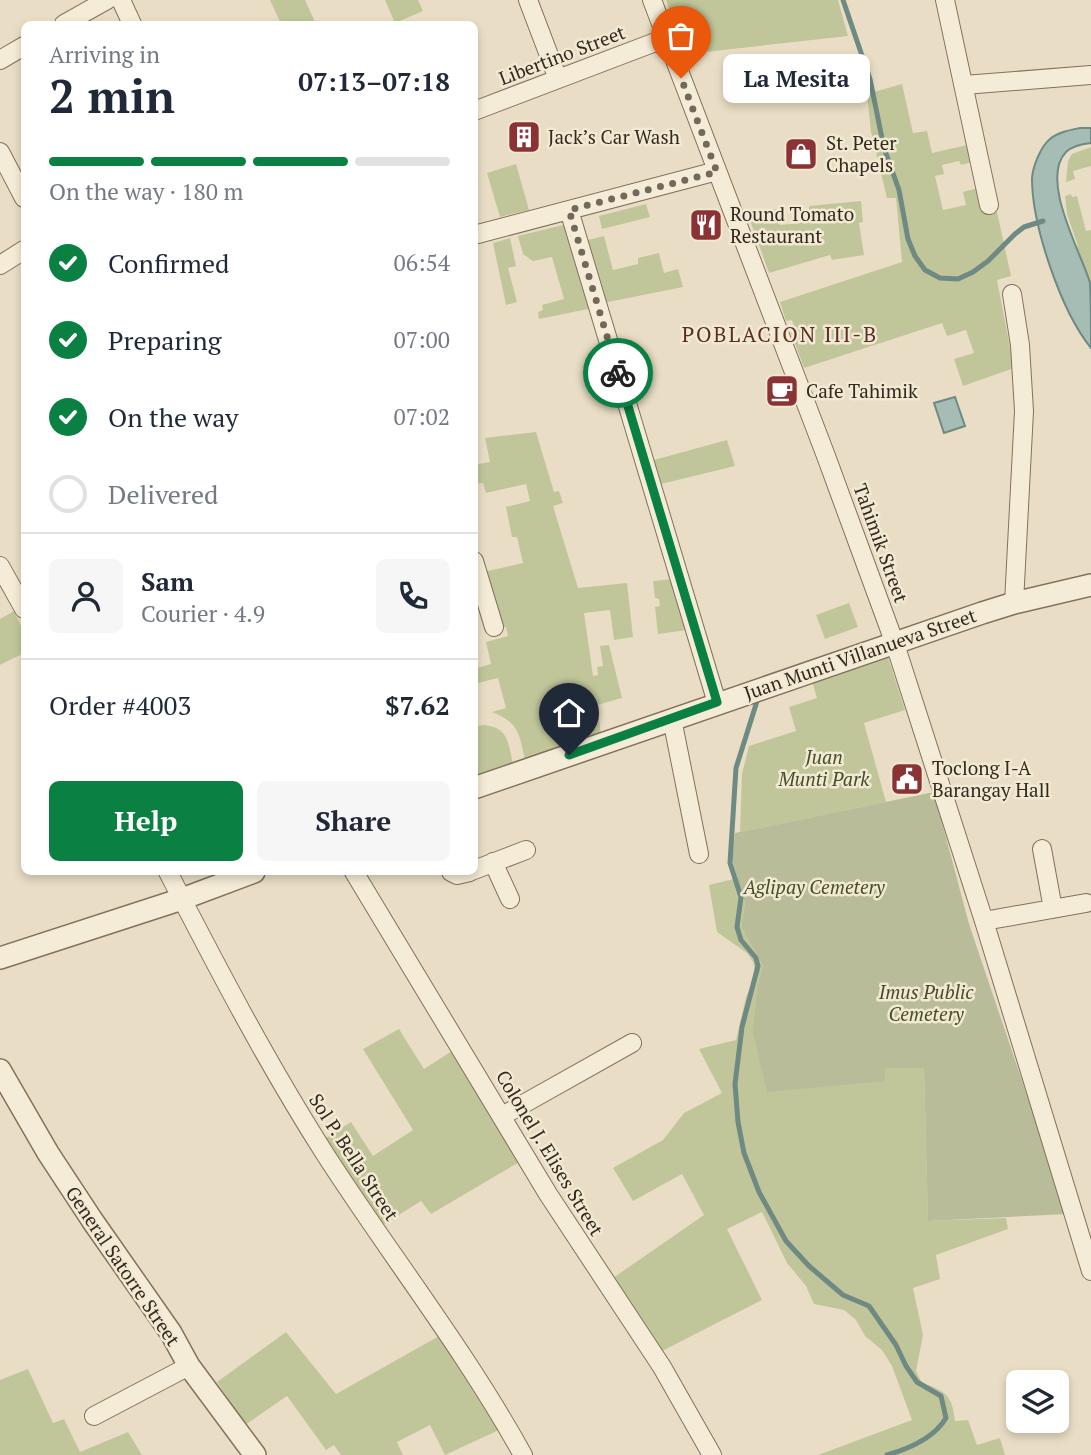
<!DOCTYPE html>
<meta charset="utf-8">
<style>
body{margin:0;font-family:"PT Serif",serif;background:#f6f6f7;color:#1f2937;height:100vh;display:flex;flex-direction:column;font-size:26px;white-space:nowrap}
*{box-sizing:border-box;margin:0}
p{font-size:23px;color:#747a83}
.icon{flex:none;width:38px;height:38px;fill:none;stroke:currentColor;stroke-width:2;stroke-linecap:round;stroke-linejoin:round}
.map{position:relative;flex:1;overflow:hidden}
.details{position:absolute;left:21px;top:21px;width:457px;height:854px;display:flex;flex-direction:column;background:#fff;border-radius:10px;box-shadow:0 4px 10px #0003}
.details>*{flex:none}
.fabs{position:absolute;left:1006px;top:1370px;display:grid;gap:14px}
.fabs a{display:grid;place-items:center;width:63px;height:63px;border-radius:10px;background:#fff;box-shadow:0 4px 10px #0003;font-size:35px}
.pin{position:absolute;display:grid;place-items:center;width:60px;height:60px;color:#fff;margin:-72px -30px;border-radius:50% 50% 50% 0;rotate:-45deg;box-shadow:0 0 7px #0007}
.pin .icon{rotate:45deg}
.courier{position:absolute;display:grid;place-items:center;width:70px;height:70px;margin:-35px;border:5px solid #0b8043;border-radius:50%;background:#fff;color:#222;box-shadow:0 2px 9px #0007}
.bubble{position:absolute;height:49px;border-radius:10px;background:#fff;box-shadow:0 4px 10px #0003;font-size:23px;font-weight:700;line-height:49px;text-align:center}
.overview em{font-style:normal;font-weight:700}
.overview div{display:flex;flex-direction:column-reverse}
.overview{display:flex;align-items:center;justify-content:space-between;height:119px;padding:0 28px}
h1{font-size:46px;font-weight:700;line-height:52px}
.bar{display:grid;grid-template-columns:repeat(4,1fr);gap:10px 7px;align-content:center;height:84px;padding:0 28px}
.bar i{height:9px;border-radius:5px;background:#e0e1e3}
.bar .selected{background:#0b8043}
.bar p{grid-column:span 4}
.line{display:flex;align-items:center;gap:18px;padding:0 28px;border-top:2px solid #e0e1e3}
.line div{flex:1}
.round{display:grid;place-items:center;flex:none;width:74px;height:74px;border-radius:10px;background:#f6f6f7}
ol{padding:0 28px;list-style:none}
li{display:flex;align-items:center;gap:21px;height:77px}
li p{margin-inline-start:auto}
li .icon{padding:7px;border-radius:50%;background:#0b8043;color:#fff;stroke-width:4}
li:last-child{color:#747a83}
li i{width:38px;height:38px;border:4px solid #e0e1e3;border-radius:50%}
.cta{display:flex;gap:14px;margin-top:auto;padding:14px 28px}
.cta a{flex:1;height:80px;border-radius:10px;background:#0b8043;color:#fff;font-size:28px;font-weight:700;line-height:80px;text-align:center}
.cta a+a{background:#f6f6f7;color:#1f2937}
.map>svg:first-child{display:block}
.green{fill:#c1c69a}
.cemetery{fill:#b8bc98}
.water{fill:#a6bdb6;stroke:#6e8a83;stroke-width:2}
.lines{fill:none;stroke-linecap:round;stroke-linejoin:round}
.stream{stroke:#6e8a83;stroke-width:5}
.minor-casing{stroke:#82715d;stroke-width:20}
.tertiary-casing{stroke:#82715d;stroke-width:24}
.minor{stroke:#f5ecd7;stroke-width:18}
.tertiary{stroke:#f5ecd7;stroke-width:21}
.done{stroke:#736859;stroke-width:7;stroke-dasharray:0 12.6}
.route{stroke:#0b8043;stroke-width:9}
.labels{text-anchor:middle;stroke-width:5;stroke-linejoin:round;paint-order:stroke}
.street-label{font-size:19px;fill:#34291f;stroke:#f2e9d3}
.poi-label{font-size:19px;fill:#34291f;stroke:#f2e9d3;text-anchor:start}
.park-label{font-size:19px;font-style:italic;fill:#454e28;stroke:#f2e9d3}
.neighbourhood-label{font-size:21px;letter-spacing:2px;fill:#5c2f23;stroke:#f2e9d3}
</style>
<div class="map">
<svg width="1091" height="1455" viewBox="0 0 1091 1455">
<rect width="100%" height="100%" fill="#e9dec5"/>
<!-- green -->
<path class="green" d="M270,0H305L316,24H281Z
M385,0H418L423,11L395,23Z
M666,0H838L848,36L687,54Z
M902,84L913,133L927,131L932,153L967,145L972,162L961,165L959,161L942,165L944,174L935,176L943,210L966,205L963,192L978,188L984,214L997,212L1011,276L997,280L1014,368L963,386L954,359L974,353L966,330L947,336L942,323L804,368L791,333L795,329L792,320L786,321L780,302L902,262L896,198H887L871,132L867,94Z
M1091,147V166L1073,171L1075,179L1066,182L1068,161L1072,154Z
M516,164L529,210L500,217L487,173Z
M1071,194L1072,197L1077,196L1086,231L1091,230V285L1075,248L1078,246L1067,214L1065,196Z
M861,201L863,222L859,223L864,255L832,260L830,255L769,273L747,212L778,209L780,225L810,222L809,206Z
M646,204L650,217L602,229L599,216Z
M567,224L593,308L539,319L538,312L543,310L542,305L564,299L552,257L533,261L523,254L518,236Z
M604,236L613,270L638,264V258L659,253L664,273L678,269L683,287L603,303L584,241Z
M510,238L516,266L508,268L517,302L506,305L493,243Z
M536,432L554,492L559,491L563,503L553,506L578,588L627,583L633,637L614,640L610,610L584,613L593,676L598,675L597,667L603,666L600,646L609,645L622,698L597,705L601,734L525,760C519,733 519,723 492,712L506,708L498,678L474,684V669L491,664L486,642L508,636L506,627L500,629L483,572L523,563L517,537H512L506,507L530,501L526,484L486,493L483,483L474,484V465L490,462L485,438Z
M727,440L735,466L657,485L650,461Z
M674,579L687,630L658,634L655,607L660,606L659,599L655,598L653,581Z
M849,603L858,627L825,639L816,615Z
M14,611L24,633V653L0,665V619Z
M888,657L905,710L864,723L886,802L740,832L742,774L749,746L796,731L789,707L817,698L812,681Z
M483,725C509,727 508,743 513,764L474,779V727Z
M738,878L745,903L741,927L763,966L758,983L885,1081V1068H924L928,1221L1006,1218L1008,1229L936,1255L940,1279L913,1288L923,1335L916,1371L922,1383C946,1391 952,1395 955,1421L968,1420L977,1445L1000,1438L1005,1455H818L912,1420L892,1366L882,1350L865,1336L856,1320L844,1310L814,1304L806,1286L787,1263L762,1212L727,1229L762,1300L662,1351L613,1278L704,1215L682,1174L633,1201L613,1168L663,1140L684,1113L722,1093L699,1049L736,1040L746,997L752,984L755,971L753,962L747,953L717,932L709,885Z
M399,1029L424,1069L452,1051L521,1161L431,1214L421,1201L383,1225L324,1139L351,1122L373,1156L413,1130L363,1049Z
M286,1332L336,1394L441,1335L501,1429L445,1455L430,1425L397,1442L403,1455H341L334,1445L326,1450L287,1396L245,1425L217,1382Z
M28,1369L53,1423L64,1419L80,1452L128,1432L142,1455H0V1380Z"/>
<!-- cemetery -->
<path class="cemetery" d="M934,792L969,924L1067,1214L928,1221L924,1068H885V1081L767,1092L753,1032L758,983L763,966L741,927L745,903L732,860L735,833Z"/>
<!-- water -->
<path class="water" d="M1080,128H1091V143C1082,144 1072,146 1066,152C1039,180 1082,254 1090,283C1091,300 1091,330 1091,348C1061,311 1032,226 1032,178C1033,166 1041,146 1050,139C1058,132 1070,130 1080,128Z
M955,397L965,426L944,433L934,403Z"/>
<g class="lines">
<!-- stream -->
<path class="stream" d="M843,0L870,79L884,148L899,190L908,239L915,256L925,270L940,278L958,279L973,272L988,261L1015,234L1024,227L1043,221
M758,698L736,768L730,863L741,897L737,927L741,940L756,958L758,966L742,1027L735,1084L738,1122L744,1153L759,1192L786,1241L809,1266L843,1295L869,1306L896,1345L906,1366L917,1382L941,1396L946,1418C934,1438 908,1449 887,1455"/>
<defs>
<path id="minor" d="M121,0L132,24
M528,0L558,79
M652,0L826,456L895,644L984,921L1091,1271
M945,0L989,205
M64,24L107,0
M0,60L24,46
M964,85L1091,75
M474,111L666,38
M0,152L24,198
M569,210L717,703
M474,235L717,171
M0,265L24,250
M1012,294L1020,345L1024,411L1014,603
M474,561L494,627
M0,566L24,609
M672,719L699,854
M1042,849L1053,909
M493,862L510,899
M474,870L526,850
M168,872C217,967 267,1063 325,1154C390,1255 465,1350 523,1455
M354,872L548,1194L662,1367L712,1455
M451,872L457,875L470,872
M984,921L1086,903
M502,1116L632,1043
M94,1416L189,1366"/>
<path id="tertiary" d="M474,788L982,613L1014,603L1091,585
M0,958L182,899L254,872
M0,1070L48,1153L92,1220L171,1333L189,1366L255,1455"/>
</defs>
<!-- minor casing -->
<use href="#minor" class="minor-casing"/>
<!-- tertiary casing -->
<use href="#tertiary" class="tertiary-casing"/>
<!-- minor -->
<use href="#minor" class="minor"/>
<!-- tertiary -->
<use href="#tertiary" class="tertiary"/>
</g>
<g class="lines">
<!-- done -->
<path class="done" d="M618,373L569,210L717,172L681,78"/>
<!-- route -->
<path class="route" d="M569,755L717,702L618,373"/>
</g>
<!-- icons -->
<defs>
<symbol id="building-square" viewBox="-11 -11 22 22"><rect x="-9" y="-9" width="18" height="18" rx="4" fill="#8b3334" stroke="#f2e9d3"/><path d="M-4-6H4V6H1V3H-1V6H-4ZM-2.5-4.3h1.7v1.8h-1.7ZM.8-4.3h1.7v1.8H.8ZM-2.5-1h1.7V.8h-1.7ZM.8-1h1.7V.8H.8Z" fill="#fff"/></symbol>
<symbol id="shop-square" viewBox="-11 -11 22 22"><rect x="-9" y="-9" width="18" height="18" rx="4" fill="#8b3334" stroke="#f2e9d3"/><path d="M-5-2.5h2.3a2.7 3.5 0 0 1 5.4 0H5L5.5 6h-11ZM-1.5-2.5h3a1.5 2.3 0 0 0-3 0Z" fill="#fff"/></symbol>
<symbol id="restaurant-square" viewBox="-11 -11 22 22"><rect x="-9" y="-9" width="18" height="18" rx="4" fill="#8b3334" stroke="#f2e9d3"/><path d="M-5-6h1v4h1v-4h1v4h1v-4h1v5L-1.5 .5V6h-2V.5L-5-1ZM5-6V6H3V1.5H1.5Q1.5-4 5-6Z" fill="#fff"/></symbol>
<symbol id="cafe-square" viewBox="-11 -11 22 22"><rect x="-9" y="-9" width="18" height="18" rx="4" fill="#8b3334" stroke="#f2e9d3"/><path d="M-5.5-4.5H6V0H3Q3 3.5 0 3.5H-2.5Q-5.5 3.5-5.5 0ZM3-3.2v2h1.7v-2ZM-6 4.5H4V6H-6Z" fill="#fff"/></symbol>
<symbol id="civic-square" viewBox="-11 -11 22 22"><rect x="-9" y="-9" width="18" height="18" rx="4" fill="#8b3334" stroke="#f2e9d3"/><path d="M-.6-6.5H3V-4.5H.6V-3L4-1V1h2V6H-6V1h2V-1L-.6-3ZM-1.2 2.5V6h2.4V2.5Z" fill="#fff"/></symbol>
</defs>
<g fill-rule="evenodd">
<use href="#building-square" x="505" y="118" width="38" height="38"/>
<use href="#shop-square" x="782" y="135" width="38" height="38"/>
<use href="#restaurant-square" x="687" y="206" width="38" height="38"/>
<use href="#cafe-square" x="763" y="372" width="38" height="38"/>
<use href="#civic-square" x="888" y="760" width="38" height="38"/>
</g>
<g class="labels">
<!-- street labels -->
<g class="street-label">
<text transform="translate(562 55) rotate(-21)" y="7">Libertino Street</text>
<text transform="translate(881 543) rotate(70)" y="7">Tahimik Street</text>
<text transform="translate(860 654) rotate(-19)" y="7">Juan Munti Villanueva Street</text>
<text transform="translate(550 1153) rotate(59)" y="7">Colonel J. Elises Street</text>
<text transform="translate(354 1157) rotate(57)" y="7">Sol P. Bella Street</text>
<text transform="translate(123 1266) rotate(56)" y="7">General Satorre Street</text>
</g>
<!-- poi labels -->
<g class="poi-label">
<text x="548" y="144">Jack’s Car Wash</text>
<text x="826" y="150">St. Peter<tspan x="826" dy="22">Chapels</tspan></text>
<text x="730" y="221">Round Tomato<tspan x="730" dy="22">Restaurant</tspan></text>
<text x="806" y="398">Cafe Tahimik</text>
<text x="932" y="775">Toclong I-A<tspan x="932" dy="22">Barangay Hall</tspan></text>
</g>
<!-- park labels -->
<g class="park-label">
<text x="824" y="764">Juan<tspan x="824" dy="22">Munti Park</tspan></text>
<text x="814" y="894">Aglipay Cemetery</text>
<text x="926" y="999">Imus Public<tspan x="926" dy="22">Cemetery</tspan></text>
</g>
<!-- neighbourhood labels -->
<g class="neighbourhood-label">
<text x="780" y="342">POBLACION III-B</text>
</g>
</g>
</svg>
<div class="fabs">
<a><svg class="icon" aria-label="layers" viewBox="0 0 24 24"><path d="M12 4l9 5-9 5-9-5zM3 14l9 5 9-5"/></svg></a>
</div>
<div class="pin" style="left:681px;top:78px;background:#ea580c"><svg class="icon" aria-label="bag" viewBox="0 0 24 24"><path d="M5 8h14l-1 12H6zM9 8a3 3 0 0 1 6 0"/></svg></div>
<div class="pin" style="left:569px;top:755px;background:#1f2937"><svg class="icon" aria-label="home" viewBox="0 0 24 24"><path d="M3 11l9-7 9 7M6 9v11h12V9"/></svg></div>
<div class="courier" style="left:618px;top:373px"><svg class="icon" aria-label="bike" viewBox="0 0 24 24"><circle cx="6" cy="16" r="4"/><circle cx="18" cy="16" r="4"/><path d="M6 16l4-8h5l3 8M10 8l3 8H6M13 5h3"/></svg></div>
<div class="bubble" style="left:723px;top:54px;width:147px">La Mesita</div>
<section class="details">
<div class="overview"><div><h1>2 min</h1><p>Arriving in</p></div><em>07:13–07:18</em></div>
<div class="bar"><i class="selected"></i><i class="selected"></i><i class="selected"></i><i></i><p>On the way · 180 m</p></div>
<ol>
<li><svg class="icon" aria-label="check" viewBox="0 0 24 24"><path d="M5 12l5 5 9-10"/></svg>Confirmed<p>06:54</p></li>
<li><svg class="icon" aria-label="check" viewBox="0 0 24 24"><path d="M5 12l5 5 9-10"/></svg>Preparing<p>07:00</p></li>
<li><svg class="icon" aria-label="check" viewBox="0 0 24 24"><path d="M5 12l5 5 9-10"/></svg>On the way<p>07:02</p></li>
<li><i></i>Delivered</li>
</ol>
<div class="line" style="height:126px"><a class="round"><svg class="icon" aria-label="person" viewBox="0 0 24 24"><circle cx="12" cy="8" r="4"/><path d="M4 21q1-7 8-7t8 7"/></svg></a><div><b>Sam</b><p>Courier · 4.9</p></div><a class="round"><svg class="icon" aria-label="phone" viewBox="0 0 24 24"><path d="M5 4h4l2 5-3 2q2 4 5 5l2-3 5 2v4C11 20 4 13 5 4z"/></svg></a></div>
<div class="line" style="height:91px"><div>Order #4003</div><b>$7.62</b></div>
<div class="cta"><a>Help</a><a>Share</a></div>
</section>
</div>
